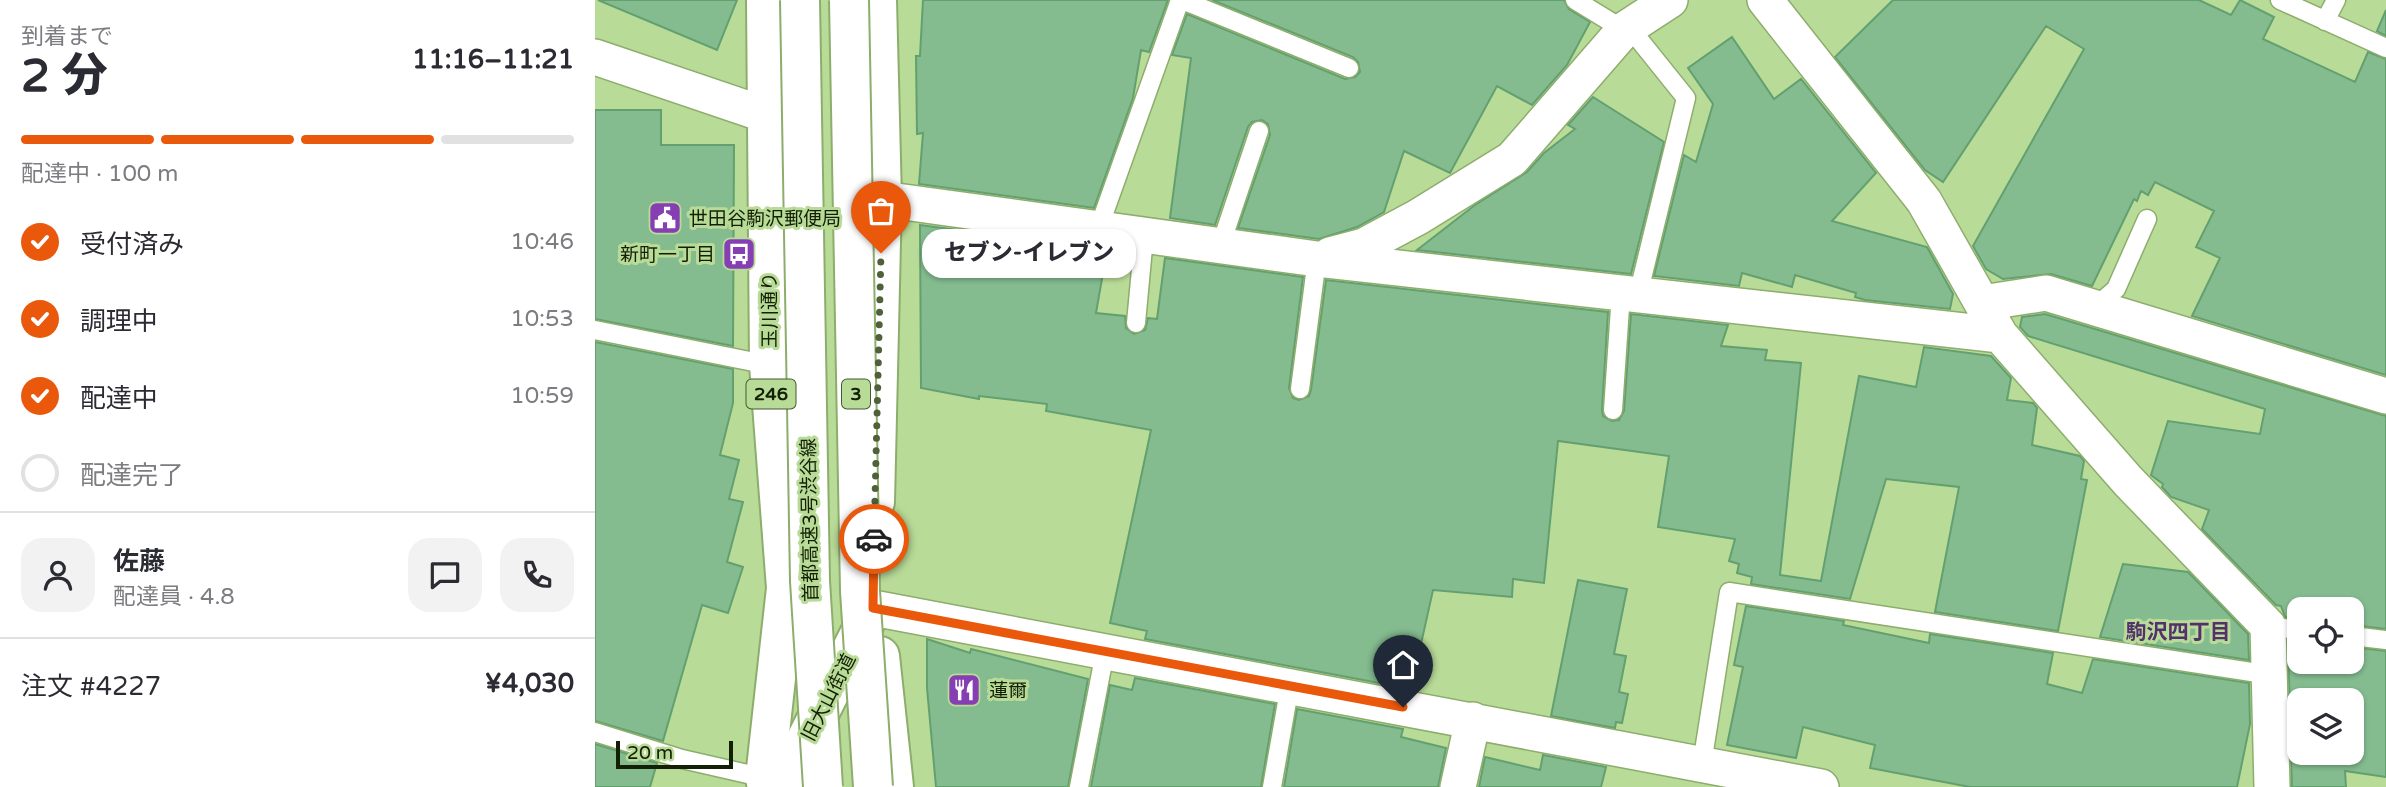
<!DOCTYPE html>
<html lang="ja">
<meta charset="utf-8">
<style>
body{margin:0;font-family:"Varela Round","Noto Sans JP",sans-serif;background:#f2f2f3;color:#2b2b33;height:100vh;display:flex;flex-direction:column;font-size:26px;white-space:nowrap}
*{box-sizing:border-box;margin:0}
p{font-size:23px;color:#7c7c81}
.icon{flex:none;width:38px;height:38px;fill:none;stroke:currentColor;stroke-width:2;stroke-linecap:round;stroke-linejoin:round}
.map{position:relative;flex:1;overflow:hidden}
.side{display:flex;flex-direction:column;background:#fff;width:595px}
.side>*{flex:none}
.controls{position:absolute;left:1692px;top:597px;display:grid;gap:14px}
.controls a{display:grid;place-items:center;width:77px;height:77px;border-radius:14px;background:#fff;box-shadow:0 2px 5px #0004;font-size:35px}
.scale{position:absolute;left:21px;bottom:18px;width:117px;box-sizing:border-box;padding-left:7px;border:4px solid #142006;border-top:0;font-size:19px;line-height:24px;white-space:nowrap;color:#142006;-webkit-text-stroke:5px #b9db98;paint-order:stroke}
.pin{position:absolute;display:grid;place-items:center;width:60px;height:60px;color:#fff;margin:-72px -30px;border-radius:50% 50% 50% 0;rotate:-45deg;box-shadow:0 0 7px #0007}
.pin .icon{rotate:45deg}
.courier{position:absolute;display:grid;place-items:center;width:70px;height:70px;margin:-35px;border:5px solid #ea580c;border-radius:50%;background:#fff;color:#222;box-shadow:0 2px 9px #0007}
.bubble{position:absolute;height:49px;border-radius:21px;background:#fff;box-shadow:0 2px 5px #0004;font-size:23px;font-weight:800;line-height:49px;text-align:center}
.summary em{font-style:normal;font-weight:800}
.summary div{display:flex;flex-direction:column-reverse}
.summary{display:flex;align-items:center;justify-content:space-between;height:119px;padding:0 21px}
h1{font-size:46px;font-weight:800;line-height:52px}
.bar{display:grid;grid-template-columns:repeat(4,1fr);gap:10px 7px;align-content:center;height:84px;padding:0 21px}
.bar i{height:9px;border-radius:5px;background:#e1e1e2}
.bar .on{background:#ea580c}
.bar p{grid-column:span 4}
.line{display:flex;align-items:center;gap:18px;padding:0 21px;border-top:2px solid #e1e1e2}
.line div{flex:1}
.round{display:grid;place-items:center;flex:none;width:74px;height:74px;border-radius:21px;background:#f2f2f3}
ol{padding:0 21px;list-style:none}
li{display:flex;align-items:center;gap:21px;height:77px}
li p{margin-inline-start:auto}
li .icon{padding:7px;border-radius:50%;background:#ea580c;color:#fff;stroke-width:4}
li:last-child{color:#7c7c81}
li i{width:38px;height:38px;border:4px solid #e1e1e2;border-radius:50%}
main{display:flex;flex:1;min-height:0}
.map>svg:first-child{display:block}
.building{fill:#84bb8f;stroke:#63a070;stroke-width:2;fill-rule:evenodd}
.lines{fill:none;stroke-linecap:round;stroke-linejoin:round}
.service-casing{stroke:#8dad6c;stroke-width:21}
.minor-casing{stroke:#8dad6c;stroke-width:38}
.tertiary-casing{stroke:#8dad6c;stroke-width:42}
.trunk-casing{stroke:#8dad6c;stroke-width:42}
.service{stroke:#fff;stroke-width:18}
.minor{stroke:#fff;stroke-width:35}
.tertiary{stroke:#fff;stroke-width:38}
.trunk{stroke:#fff;stroke-width:38}
.motorway-bridge-casing{stroke:#8dad6c;stroke-width:42;stroke-linecap:butt}
.motorway-bridge{stroke:#fff;stroke-width:38}
.done{stroke:#4e6139;stroke-width:7;stroke-dasharray:0 12.6}
.route{stroke:#ea580c;stroke-width:9}
.labels{text-anchor:middle;stroke-width:6;stroke-linejoin:round;paint-order:stroke}
.shield{fill:#b9db98;stroke:#465832;stroke-width:2}
.shield-label{font-size:18px;font-weight:bold;fill:#142006}
.poi-label{font-size:19px;fill:#142006;stroke:#b9db98;text-anchor:start}
.street-label{font-size:19px;fill:#142006;stroke:#b9db98}
.neighbourhood-label{font-size:21px;font-weight:bold;fill:#53316a;stroke:#b9db98}
</style>
<main>
<section class="side">
<div class="summary"><div><h1>2 分</h1><p>到着まで</p></div><em>11:16–11:21</em></div>
<div class="bar"><i class="on"></i><i class="on"></i><i class="on"></i><i></i><p>配達中 · 100 m</p></div>
<ol>
<li><svg class="icon" aria-label="check" viewBox="0 0 24 24"><path d="M5 12l5 5 9-10"/></svg>受付済み<p>10:46</p></li>
<li><svg class="icon" aria-label="check" viewBox="0 0 24 24"><path d="M5 12l5 5 9-10"/></svg>調理中<p>10:53</p></li>
<li><svg class="icon" aria-label="check" viewBox="0 0 24 24"><path d="M5 12l5 5 9-10"/></svg>配達中<p>10:59</p></li>
<li><i></i>配達完了</li>
</ol>
<div class="line" style="height:126px"><a class="round"><svg class="icon" aria-label="person" viewBox="0 0 24 24"><circle cx="12" cy="8" r="4"/><path d="M4 21q1-7 8-7t8 7"/></svg></a><div><b>佐藤</b><p>配達員 · 4.8</p></div><a class="round"><svg class="icon" aria-label="chat" viewBox="0 0 24 24"><path d="M4 5h16v11H9l-5 4z"/></svg></a><a class="round"><svg class="icon" aria-label="phone" viewBox="0 0 24 24"><path d="M5 4h4l2 5-3 2q2 4 5 5l2-3 5 2v4C11 20 4 13 5 4z"/></svg></a></div>
<div class="line" style="height:91px"><div>注文 #4227</div><b>¥4,030</b></div>
</section>
<div class="map">
<svg width="1791" height="787" viewBox="0 0 1791 787">
<rect width="100%" height="100%" fill="#b9db98"/>
<!-- building -->
<path class="building" d="M3,0H142L122,50Z
M328,0H573L554,52L546,50L538,98L499,208L324,184L328,133L322,134L321,56H325Z
M617,0H969L974,9L995,22L972,65L937,105L902,86L855,173L809,151L789,212L762,227L724,239L643,228L675,135L673,124L667,120L657,122L653,127L620,225L575,218L596,58L577,55L592,14L750,79L760,77L765,72L763,62L758,57Z
M1298,0H1604L1636,15L1645,0L1679,17L1668,39L1760,82L1773,52L1791,59V375L1597,316L1625,258L1601,247L1619,211L1560,182L1553,195L1546,191L1542,201L1539,199L1497,286L1456,274L1408,279L1391,269L1378,246L1489,49L1451,26L1348,182L1330,170L1240,57Z
M1791,10V36L1782,31Z
M1137,37L1179,99L1206,79L1281,173L1237,221L1332,247L1358,294L1355,309L1270,300L1260,297L1261,293L1200,275L1197,287L1147,273L1144,286L1059,276L1089,155L1101,162L1118,104L1093,68Z
M998,97L1069,142L1036,274L822,250L880,205L932,172L949,153L980,129L973,125Z
M0,110H66V145H139L138,346L0,319Z
M325,225L512,250L501,313L530,316L531,328L539,334L550,330L553,318L562,319L570,258L708,277L694,388L698,398L704,400L714,396L716,390L731,280L1013,312L1007,409L1008,416L1017,421L1024,420L1029,411L1036,314L1133,325L1126,346L1172,350L1170,360L1206,363L1185,575L1226,581L1264,376L1321,387L1329,347L1396,356L1416,378L1412,400L1438,403L1442,408L1437,445L1485,456L1489,461L1486,479L1492,480L1463,631L1340,612L1364,487L1291,479L1255,599L1156,584L1157,577L1142,573L1144,564L1134,561L1140,539L1063,527L1074,456L963,441L949,583L918,579L917,597L838,590L816,689L550,639L552,631L515,623L556,430L451,411L452,404L384,396V399L326,388Z
M1450,314L1791,416V629L1757,625V609H1704V619L1690,617L1686,606L1681,605L1607,529L1614,510L1576,497L1567,487L1568,484L1556,475L1573,421L1665,434L1670,409L1433,336L1425,327L1427,317Z
M0,342L138,369V403L125,455L144,460L134,499L148,502L132,562L148,567L133,613L107,605L68,741L0,721Z
M1528,564L1593,572L1653,634L1654,660L1505,637Z
M983,580L1032,589L1019,654L1031,656L1024,692L1033,694L1027,723L1021,722L1020,728L956,716Z
M1151,606L1249,621L1248,625L1334,643L1335,634L1458,653L1452,684L1487,693L1498,659L1654,683L1655,724L1642,787H1375L1275,768L1280,745L1208,727L1201,758L1132,745L1148,667L1139,665Z
M332,639L375,653L376,649L493,679L473,787H341L332,688Z
M1693,640L1704,641V662H1757V647L1791,651V777L1750,771L1751,787H1697ZM1704,700H1757V752H1704Z
M540,678L680,704L666,787H496L515,685L537,690Z
M702,709L808,729L806,737L851,748L843,787H689Z
M0,744L62,763L55,787H0Z
M948,755L1011,767L1006,787H884L890,757L945,770Z"/>
<g class="lines">
<defs>
<path id="service" d="M587,0L754,68
M980,0L1029,30
M1685,0L1791,48
M1730,21L1741,0
M1034,27L1091,98L1043,295
M503,230L585,0
M625,247L664,131
M1499,308L1521,289L1552,219
M541,323L549,237
M0,330L174,365
M705,389L722,259
M1018,410L1026,293
M1673,626L1704,630
M1757,636L1791,640
M0,732L87,759L170,778
M1107,764L1134,592L1676,675
M484,787L510,652
M677,787L695,685"/>
<path id="minor" d="M1170,0L1329,201L1405,335L1533,481L1673,626L1677,787
M0,57L174,116
M287,199L722,259L1405,335
M735,255L769,246L823,217L917,159L1029,30L1075,0
M1387,303L1451,293L1791,396
M278,608L1226,787
M863,787L878,720"/>
<path id="tertiary" d="M187,787L273,617"/>
<path id="trunk" d="M171,0L174,365L191,588L170,778L172,787
M280,502L287,199L282,0
M285,656L299,787"/>
</defs>
<!-- service casing -->
<use href="#service" class="service-casing"/>
<!-- minor casing -->
<use href="#minor" class="minor-casing"/>
<!-- tertiary casing -->
<use href="#tertiary" class="tertiary-casing"/>
<!-- trunk casing -->
<use href="#trunk" class="trunk-casing"/>
<!-- service -->
<use href="#service" class="service"/>
<!-- minor -->
<use href="#minor" class="minor"/>
<!-- tertiary -->
<use href="#tertiary" class="tertiary"/>
<!-- trunk -->
<use href="#trunk" class="trunk"/>
<defs>
<path id="motorway-bridge" d="M205,0L215,581L228,787
M254,0L265,591L278,787"/>
</defs>
<!-- motorway-bridge casing -->
<use href="#motorway-bridge" class="motorway-bridge-casing"/>
<!-- motorway-bridge -->
<use href="#motorway-bridge" class="motorway-bridge"/>
</g>
<g class="lines">
<!-- done -->
<path class="done" d="M279,539L286,253"/>
<!-- route -->
<path class="route" d="M279,539L278,608L808,707"/>
</g>
<!-- icons -->
<defs>
<symbol id="civic-square" viewBox="-11 -11 22 22"><rect x="-9" y="-9" width="18" height="18" rx="4" fill="#863fb2" stroke="#b9db98"/><path d="M-.6-6.5H3V-4.5H.6V-3L4-1V1h2V6H-6V1h2V-1L-.6-3ZM-1.2 2.5V6h2.4V2.5Z" fill="#fff"/></symbol>
<symbol id="bus-square" viewBox="-11 -11 22 22"><rect x="-9" y="-9" width="18" height="18" rx="4" fill="#863fb2" stroke="#b9db98"/><path d="M-5-6H5V4H4V6H2V4H-2V6H-4V4H-5ZM-3.5-4V0h7V-4ZM-3.5 1.2v1.5H-2V1.2ZM2 1.2v1.5H3.5V1.2Z" fill="#fff"/></symbol>
<symbol id="restaurant-square" viewBox="-11 -11 22 22"><rect x="-9" y="-9" width="18" height="18" rx="4" fill="#863fb2" stroke="#b9db98"/><path d="M-5-6h1v4h1v-4h1v4h1v-4h1v5L-1.5 .5V6h-2V.5L-5-1ZM5-6V6H3V1.5H1.5Q1.5-4 5-6Z" fill="#fff"/></symbol>
</defs>
<g fill-rule="evenodd">
<use href="#civic-square" x="51" y="199" width="38" height="38"/>
<use href="#bus-square" x="125" y="235" width="38" height="38"/>
<use href="#restaurant-square" x="350" y="671" width="38" height="38"/>
</g>
<g class="labels">
<!-- shield labels -->
<g class="shield">
<rect x="151.5" y="379.5" width="49" height="29" rx="5"/>
<rect x="247" y="379.5" width="28" height="29" rx="5"/>
</g>
<g class="shield-label">
<text x="176" y="400">246</text>
<text x="261" y="400">3</text>
</g>
<!-- poi labels -->
<g class="poi-label">
<text x="94" y="225">世田谷駒沢郵便局</text>
<text x="120" y="261" text-anchor="end">新町一丁目</text>
<text x="394" y="697">蓮爾</text>
</g>
<!-- street labels -->
<g class="street-label">
<text transform="translate(174 310) rotate(-90)" y="7">玉川通り</text>
<text transform="translate(214 520) rotate(-91)" y="7">首都高速3号渋谷線</text>
<text transform="translate(233 697) rotate(-63)" y="7">旧大山街道</text>
</g>
<!-- neighbourhood labels -->
<g class="neighbourhood-label">
<text x="1583" y="639">駒沢四丁目</text>
</g>
</g>
</svg>
<div class="controls">
<a><svg class="icon" aria-label="locate" viewBox="0 0 24 24"><circle cx="12" cy="12" r="6"/><path d="M12 2v4M12 18v4M2 12h4M18 12h4"/></svg></a>
<a><svg class="icon" aria-label="layers" viewBox="0 0 24 24"><path d="M12 4l9 5-9 5-9-5zM3 14l9 5 9-5"/></svg></a>
</div>
<div class="scale">20 m</div>
<div class="pin" style="left:286px;top:253px;background:#ea580c"><svg class="icon" aria-label="bag" viewBox="0 0 24 24"><path d="M5 8h14l-1 12H6zM9 8a3 3 0 0 1 6 0"/></svg></div>
<div class="pin" style="left:808px;top:707px;background:#1f2937"><svg class="icon" aria-label="home" viewBox="0 0 24 24"><path d="M3 11l9-7 9 7M6 9v11h12V9"/></svg></div>
<div class="courier" style="left:279px;top:539px"><svg class="icon" aria-label="car" viewBox="0 0 24 24"><path d="M5 17H2v-5l4-1 3-4h7l3 4 3 1v5h-3M9 17h6M6 11h13"/><circle cx="7" cy="17" r="2"/><circle cx="17" cy="17" r="2"/></svg></div>
<div class="bubble" style="left:327px;top:229px;width:214px">セブン-イレブン</div>
</div>
</main>
